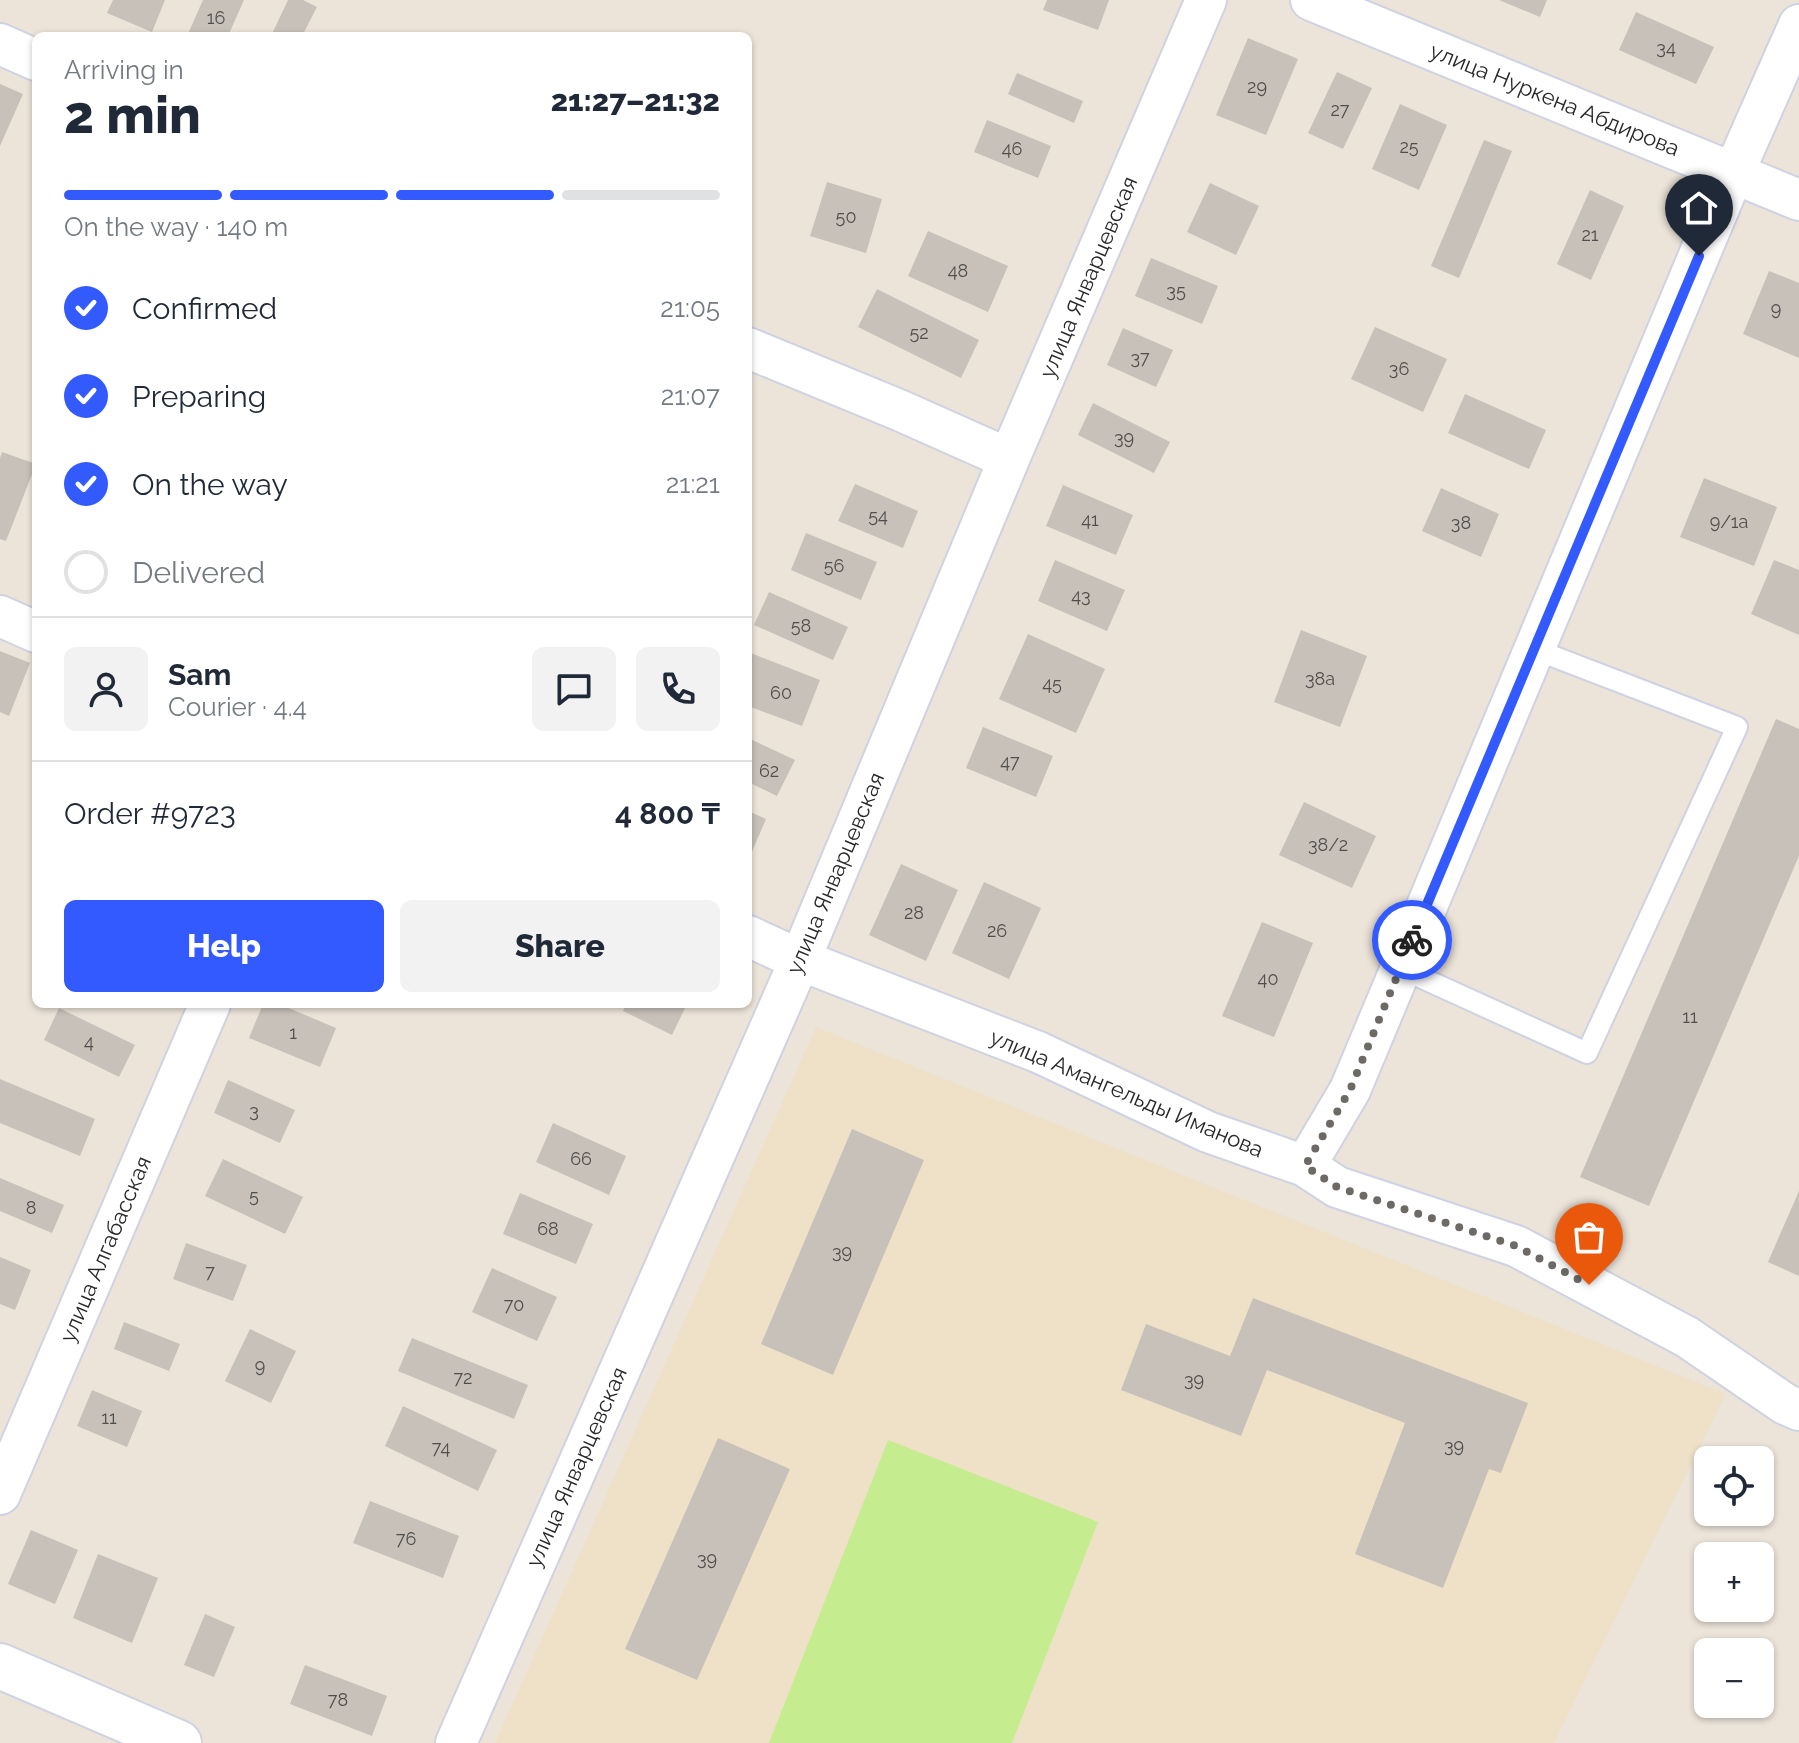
<!DOCTYPE html>
<meta charset="utf-8">
<style>
body{margin:0;font-family:Raleway,sans-serif;background:#f2f2f3;color:#1f2937;height:100vh;display:flex;flex-direction:column;font-size:30px;white-space:nowrap}
*{box-sizing:border-box;margin:0}
p{font-size:26px;color:#747a83}
.icon{flex:none;width:44px;height:44px;fill:none;stroke:currentColor;stroke-width:2;stroke-linecap:round;stroke-linejoin:round}
.map{position:relative;flex:1;overflow:hidden}
.drawer{position:absolute;left:32px;top:32px;width:720px;height:976px;display:flex;flex-direction:column;background:#fff;border-radius:12px;box-shadow:0 2px 6px #0004}
.drawer>*{flex:none}
.controls{position:absolute;left:1694px;top:1446px;display:grid;gap:16px}
.controls a{display:grid;place-items:center;width:80px;height:80px;border-radius:12px;background:#fff;box-shadow:0 2px 6px #0004;font-size:40px}
.pin{position:absolute;display:grid;place-items:center;width:68px;height:68px;color:#fff;margin:-82px -34px;border-radius:50% 50% 50% 0;rotate:-45deg;box-shadow:0 0 8px #0007}
.pin .icon{rotate:45deg}
.courier{position:absolute;display:grid;place-items:center;width:80px;height:80px;margin:-40px;border:6px solid #335aff;border-radius:50%;background:#fff;color:#222;box-shadow:0 2px 10px #0007}
.summary em{font-style:normal;font-weight:800}
.summary div{display:flex;flex-direction:column-reverse}
.summary{display:flex;align-items:center;justify-content:space-between;height:136px;padding:0 32px}
h1{font-size:52px;font-weight:800;line-height:60px}
.bar{display:grid;grid-template-columns:repeat(4,1fr);gap:12px 8px;align-content:center;height:96px;padding:0 32px}
.bar i{height:10px;border-radius:6px;background:#e0e1e3}
.bar .selected{background:#335aff}
.bar p{grid-column:span 4}
.line{display:flex;align-items:center;gap:20px;padding:0 32px;border-top:2px solid #e0e1e3}
.line div{flex:1}
.round{display:grid;place-items:center;flex:none;width:84px;height:84px;border-radius:12px;background:#f2f2f3}
ol{padding:0 32px;list-style:none}
li{display:flex;align-items:center;gap:24px;height:88px}
li p{margin-inline-start:auto}
li .icon{padding:8px;border-radius:50%;background:#335aff;color:#fff;stroke-width:4}
li:last-child{color:#747a83}
li i{width:44px;height:44px;border:4px solid #e0e1e3;border-radius:50%}
.primary-button{display:flex;gap:16px;margin-top:auto;padding:16px 32px}
.primary-button a{flex:1;height:92px;border-radius:12px;background:#335aff;color:#fff;font-size:32px;font-weight:800;line-height:92px;text-align:center}
.primary-button a+a{background:#f2f2f3;color:#1f2937}
.map>svg:first-child{display:block}
.education{fill:#eee1c8}
.pitch{fill:#c5ec8f}
.building{fill:#c7c1b9}
.lines{fill:none;stroke-linecap:round;stroke-linejoin:round}
.lane-casing{stroke:#cfd2e2;stroke-width:24}
.street-casing{stroke:#cfd2e2;stroke-width:44}
.secondary-casing{stroke:#cfd2e2;stroke-width:48}
.lane{stroke:#fff;stroke-width:20}
.street{stroke:#fff;stroke-width:40}
.secondary{stroke:#fff;stroke-width:44}
.done{stroke:#6d6a66;stroke-width:8;stroke-dasharray:0 14.4}
.route{stroke:#335aff;stroke-width:10}
.labels{text-anchor:middle;stroke-width:6;stroke-linejoin:round;paint-order:stroke}
.number-label{font-size:18px;fill:#504e4c}
.street-label{font-size:22px;fill:#282828;stroke:#fff}
</style>
<div class="map">
<svg width="1799" height="1743" viewBox="0 0 1799 1743">
<rect width="100%" height="100%" fill="#ece4d9"/>
<!-- education -->
<path class="education" d="M816,1027L1726,1394L1554,1743H495Z"/>
<!-- pitch -->
<path class="pitch" d="M888,1440L1098,1522L1012,1743H769Z"/>
<!-- building -->
<path class="building" d="M113,0H165L152,32L107,13Z
M203,0H244L228,36H187Z
M288,0H303L317,7L302,36H271Z
M1047,0H1109L1098,30L1043,10Z
M1499,0H1547L1540,17Z
M1636,12L1714,47L1696,84L1619,50Z
M1248,38L1298,59L1266,135L1216,115Z
M1337,72L1372,88L1343,149L1308,133Z
M1017,73L1083,101L1074,123L1008,94Z
M0,84L23,94L0,146Z
M1400,104L1447,125L1419,190L1372,169Z
M987,120L1051,146L1038,178L974,152Z
M1484,140L1512,151L1459,278L1431,266Z
M827,182L882,199L866,253L810,236Z
M1210,183L1259,206L1236,255L1187,232Z
M1590,190L1624,206L1591,280L1557,264Z
M928,231L1008,266L988,312L908,276Z
M1151,258L1218,286L1202,324L1135,296Z
M1769,271L1799,283V358L1743,334Z
M877,289L979,340L961,378L858,327Z
M1375,327L1447,359L1423,412L1351,379Z
M1123,328L1173,350L1156,387L1107,365Z
M1465,394L1546,430L1529,469L1448,433Z
M1093,403L1170,442L1154,473L1078,435Z
M2,452L36,464L6,541L0,539V458Z
M1704,478L1777,507L1754,566L1680,537Z
M855,484L918,511L903,548L838,521Z
M1063,485L1133,515L1116,555L1046,526Z
M1441,488L1499,514L1481,557L1422,531Z
M806,533L877,562L861,600L791,570Z
M1055,560L1125,590L1107,631L1038,601Z
M1774,560L1799,570V635L1751,614Z
M769,592L848,627L833,660L754,625Z
M1301,630L1367,656L1340,727L1274,702Z
M1028,634L1105,669L1076,733L999,699Z
M0,651L30,663L9,716L0,712Z
M748,652L820,680L802,726L748,706Z
M1776,719L1799,729V856L1649,1206L1580,1177Z
M983,727L1053,756L1036,797L966,768Z
M748,738L795,760L777,796L748,782Z
M1304,802L1376,836L1352,888L1279,855Z
M748,811L766,819L748,861Z
M901,864L958,890L926,961L869,935Z
M984,882L1041,908L1009,979L952,953Z
M1262,922L1313,943L1274,1037L1222,1016Z
M263,1004H279L336,1028L320,1067L249,1038Z
M626,1004H687L672,1035L623,1011Z
M59,1008L135,1045L119,1077L44,1040Z
M0,1079L95,1119L80,1156L0,1123Z
M228,1080L295,1110L280,1143L214,1113Z
M553,1123L626,1156L609,1195L536,1162Z
M852,1129L924,1160L833,1375L761,1344Z
M223,1159L303,1197L285,1234L205,1196Z
M0,1178L64,1205L52,1233L0,1211Z
M1799,1191V1276L1768,1262Z
M520,1193L593,1224L576,1264L503,1234Z
M186,1243L247,1265L233,1301L173,1279Z
M0,1257L31,1270L15,1310L0,1304Z
M492,1268L557,1297L537,1341L472,1312Z
M1253,1298L1528,1403L1501,1473L1489,1469L1443,1588L1355,1554L1405,1423L1267,1370L1241,1436L1121,1390L1146,1324L1230,1356Z
M124,1322L180,1344L169,1371L114,1349Z
M250,1329L296,1351L271,1403L225,1381Z
M412,1338L528,1385L514,1419L398,1371Z
M92,1390L142,1411L127,1447L77,1426Z
M403,1406L497,1450L478,1491L385,1446Z
M718,1438L790,1469L697,1680L625,1649Z
M370,1501L459,1536L443,1578L353,1543Z
M31,1530L78,1550L55,1604L8,1584Z
M98,1554L158,1578L132,1643L73,1618Z
M205,1614L235,1627L214,1677L184,1665Z
M305,1665L387,1696L372,1736L290,1704Z"/>
<g class="lines">
<defs>
<path id="lane" d="M1400,968L1587,1053L1737,727L1534,649"/>
<path id="street" d="M1311,0L1799,200
M0,44L36,60
M748,348L899,410L1009,459
M0,616L36,632
M748,936L800,960L1038,1052L1208,1132L1305,1166L1337,1187L1516,1246L1687,1337L1785,1404L1799,1410
M1305,1166L1350,1090L1734,172L1799,25
M0,1494L210,1004
M456,1743L800,960L1009,459L1206,0"/>
<path id="secondary" d="M0,1666L179,1743"/>
</defs>
<!-- lane casing -->
<use href="#lane" class="lane-casing"/>
<!-- street casing -->
<use href="#street" class="street-casing"/>
<!-- secondary casing -->
<use href="#secondary" class="secondary-casing"/>
<!-- lane -->
<use href="#lane" class="lane"/>
<!-- street -->
<use href="#street" class="street"/>
<!-- secondary -->
<use href="#secondary" class="secondary"/>
</g>
<g class="lines">
<!-- done -->
<path class="done" d="M1412,940L1350,1090L1305,1166L1337,1187L1516,1246L1589,1285"/>
<!-- route -->
<path class="route" d="M1412,940L1699,256"/>
</g>
<g class="labels">
<!-- number labels -->
<g class="number-label">
<text x="216" y="24">16</text>
<text x="1666" y="54">34</text>
<text x="1257" y="93">29</text>
<text x="1340" y="116">27</text>
<text x="1409" y="153">25</text>
<text x="1012" y="155">46</text>
<text x="846" y="223">50</text>
<text x="1590" y="241">21</text>
<text x="958" y="277">48</text>
<text x="1176" y="297">35</text>
<text x="1776" y="315">9</text>
<text x="919" y="339">52</text>
<text x="1140" y="364">37</text>
<text x="1399" y="375">36</text>
<text x="1124" y="444">39</text>
<text x="878" y="522">54</text>
<text x="1090" y="526">41</text>
<text x="1729" y="528">9/1а</text>
<text x="1461" y="529">38</text>
<text x="834" y="572">56</text>
<text x="1081" y="602">43</text>
<text x="801" y="632">58</text>
<text x="1320" y="685">38а</text>
<text x="1052" y="690">45</text>
<text x="781" y="699">60</text>
<text x="1010" y="768">47</text>
<text x="769" y="777">62</text>
<text x="1328" y="851">38/2</text>
<text x="914" y="919">28</text>
<text x="997" y="937">26</text>
<text x="1268" y="985">40</text>
<text x="1690" y="1023">11</text>
<text x="293" y="1039">1</text>
<text x="89" y="1048">4</text>
<text x="254" y="1117">3</text>
<text x="581" y="1165">66</text>
<text x="254" y="1202">5</text>
<text x="31" y="1214">8</text>
<text x="548" y="1235">68</text>
<text x="842" y="1258">39</text>
<text x="210" y="1278">7</text>
<text x="514" y="1311">70</text>
<text x="260" y="1372">9</text>
<text x="463" y="1384">72</text>
<text x="1194" y="1386">39</text>
<text x="109" y="1424">11</text>
<text x="1454" y="1452">39</text>
<text x="441" y="1454">74</text>
<text x="406" y="1545">76</text>
<text x="707" y="1565">39</text>
<text x="338" y="1706">78</text>
</g>
<!-- street labels -->
<g class="street-label">
<text transform="translate(1555 99) rotate(22)" y="8">улица Нуркена Абдирова</text>
<text transform="translate(1088 277) rotate(-67)" y="8">улица Январцевская</text>
<text transform="translate(835 873) rotate(-67)" y="8">улица Январцевская</text>
<text transform="translate(1127 1093) rotate(23)" y="8">улица Амангельды Иманова</text>
<text transform="translate(105 1249) rotate(-67)" y="8">улица Алгабасская</text>
<text transform="translate(576 1467) rotate(-66)" y="8">улица Январцевская</text>
</g>
</g>
</svg>
<div class="controls">
<a><svg class="icon" aria-label="locate" viewBox="0 0 24 24"><circle cx="12" cy="12" r="6"/><path d="M12 2v4M12 18v4M2 12h4M18 12h4"/></svg></a>
<a>+</a>
<a>−</a>
</div>
<div class="pin" style="left:1589px;top:1285px;background:#ea580c"><svg class="icon" aria-label="bag" viewBox="0 0 24 24"><path d="M5 8h14l-1 12H6zM9 8a3 3 0 0 1 6 0"/></svg></div>
<div class="pin" style="left:1699px;top:256px;background:#1f2937"><svg class="icon" aria-label="home" viewBox="0 0 24 24"><path d="M3 11l9-7 9 7M6 9v11h12V9"/></svg></div>
<div class="courier" style="left:1412px;top:940px"><svg class="icon" aria-label="bike" viewBox="0 0 24 24"><circle cx="6" cy="16" r="4"/><circle cx="18" cy="16" r="4"/><path d="M6 16l4-8h5l3 8M10 8l3 8H6M13 5h3"/></svg></div>
<section class="drawer">
<div class="summary"><div><h1>2 min</h1><p>Arriving in</p></div><em>21:27–21:32</em></div>
<div class="bar"><i class="selected"></i><i class="selected"></i><i class="selected"></i><i></i><p>On the way · 140 m</p></div>
<ol>
<li><svg class="icon" aria-label="check" viewBox="0 0 24 24"><path d="M5 12l5 5 9-10"/></svg>Confirmed<p>21:05</p></li>
<li><svg class="icon" aria-label="check" viewBox="0 0 24 24"><path d="M5 12l5 5 9-10"/></svg>Preparing<p>21:07</p></li>
<li><svg class="icon" aria-label="check" viewBox="0 0 24 24"><path d="M5 12l5 5 9-10"/></svg>On the way<p>21:21</p></li>
<li><i></i>Delivered</li>
</ol>
<div class="line" style="height:144px"><a class="round"><svg class="icon" aria-label="person" viewBox="0 0 24 24"><circle cx="12" cy="8" r="4"/><path d="M4 21q1-7 8-7t8 7"/></svg></a><div><b>Sam</b><p>Courier · 4.4</p></div><a class="round"><svg class="icon" aria-label="chat" viewBox="0 0 24 24"><path d="M4 5h16v11H9l-5 4z"/></svg></a><a class="round"><svg class="icon" aria-label="phone" viewBox="0 0 24 24"><path d="M5 4h4l2 5-3 2q2 4 5 5l2-3 5 2v4C11 20 4 13 5 4z"/></svg></a></div>
<div class="line" style="height:104px"><div>Order #9723</div><b>4 800 ₸</b></div>
<div class="primary-button"><a>Help</a><a>Share</a></div>
</section>
</div>
